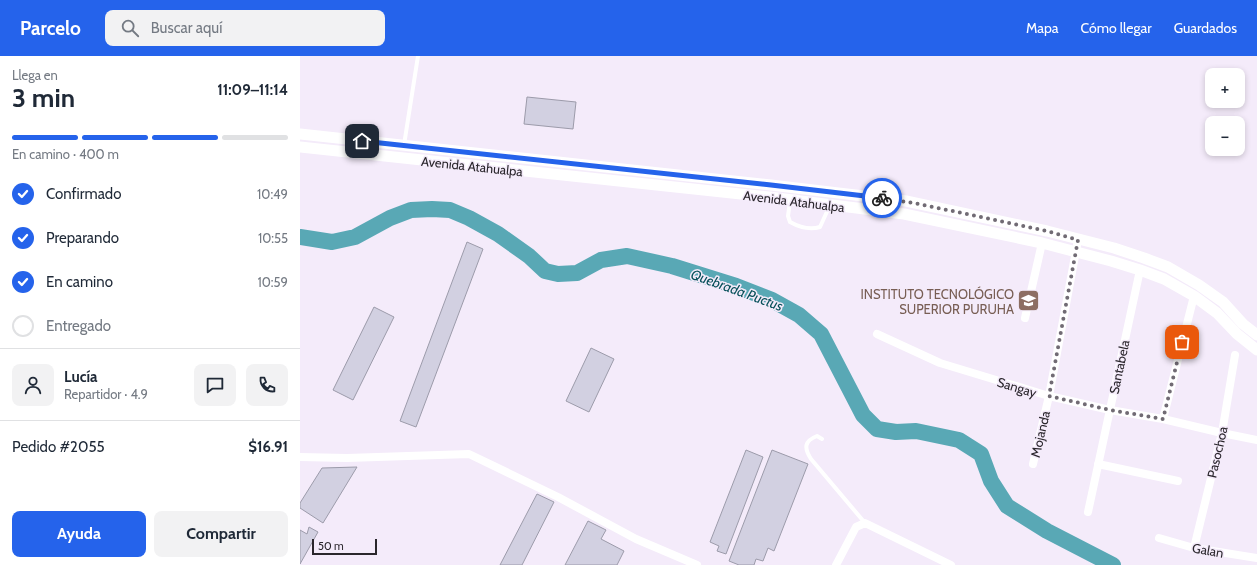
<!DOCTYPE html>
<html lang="es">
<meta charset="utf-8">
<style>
body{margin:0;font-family:Cabin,sans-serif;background:#f2f2f3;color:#1f2937;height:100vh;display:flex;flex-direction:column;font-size:15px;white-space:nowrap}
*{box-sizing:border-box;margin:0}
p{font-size:13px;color:#747a83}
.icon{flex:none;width:22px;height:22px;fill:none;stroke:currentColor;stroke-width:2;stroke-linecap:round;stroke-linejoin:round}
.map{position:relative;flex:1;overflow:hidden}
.side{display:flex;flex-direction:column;background:#fff;width:300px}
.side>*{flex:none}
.tools{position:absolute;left:905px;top:12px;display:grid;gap:8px}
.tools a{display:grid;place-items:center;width:40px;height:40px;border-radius:8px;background:#fff;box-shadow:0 2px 6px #0003;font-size:20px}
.scale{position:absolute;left:12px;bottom:10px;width:65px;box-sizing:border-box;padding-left:4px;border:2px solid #2a262c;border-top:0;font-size:11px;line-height:14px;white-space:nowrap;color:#2a262c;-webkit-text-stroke:3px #f4ebfa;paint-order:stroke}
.pin{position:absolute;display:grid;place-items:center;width:34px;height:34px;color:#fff;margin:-17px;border-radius:8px;box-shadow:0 2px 6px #0006}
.courier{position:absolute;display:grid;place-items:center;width:40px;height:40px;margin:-20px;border:3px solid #2563eb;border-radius:50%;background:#fff;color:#222;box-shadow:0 1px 5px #0007}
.head em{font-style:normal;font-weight:800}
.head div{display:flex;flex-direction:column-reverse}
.head{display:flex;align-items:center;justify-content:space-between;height:68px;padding:0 12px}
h1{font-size:26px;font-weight:800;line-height:30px}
.bar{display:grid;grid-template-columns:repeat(4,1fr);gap:6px 4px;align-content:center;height:48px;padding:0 12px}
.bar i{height:5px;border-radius:3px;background:#e0e1e3}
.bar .active{background:#2563eb}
.bar p{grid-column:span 4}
.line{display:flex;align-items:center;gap:10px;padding:0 12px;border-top:1px solid #e0e1e3}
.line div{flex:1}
.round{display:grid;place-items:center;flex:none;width:42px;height:42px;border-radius:8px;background:#f2f2f3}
ol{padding:0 12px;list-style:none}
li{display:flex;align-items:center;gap:12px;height:44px}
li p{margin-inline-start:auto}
li .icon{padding:4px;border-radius:50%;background:#2563eb;color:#fff;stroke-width:4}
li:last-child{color:#747a83}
li i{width:22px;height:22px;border:2px solid #e0e1e3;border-radius:50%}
.action{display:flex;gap:8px;margin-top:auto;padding:8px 12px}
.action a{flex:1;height:46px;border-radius:8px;background:#2563eb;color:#fff;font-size:16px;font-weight:800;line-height:46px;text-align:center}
.action a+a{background:#f2f2f3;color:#1f2937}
header{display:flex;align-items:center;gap:24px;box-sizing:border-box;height:56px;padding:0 20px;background:#2563eb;color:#fff}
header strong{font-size:19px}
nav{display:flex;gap:22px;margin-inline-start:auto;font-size:14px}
.search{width:280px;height:36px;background:#f2f2f3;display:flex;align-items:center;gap:10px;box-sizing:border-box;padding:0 14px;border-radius:8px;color:#747a83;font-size:15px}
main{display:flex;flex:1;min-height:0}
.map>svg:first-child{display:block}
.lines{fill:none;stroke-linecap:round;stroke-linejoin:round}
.river{stroke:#59a8b5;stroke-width:16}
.building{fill:#d2d0e1;stroke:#9c9baa}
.service{stroke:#fff;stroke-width:4}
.minor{stroke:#fff;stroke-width:8}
.secondary{stroke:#fff;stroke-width:11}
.done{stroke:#716b74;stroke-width:4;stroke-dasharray:0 7.2}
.route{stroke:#2563eb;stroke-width:5}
.labels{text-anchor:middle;stroke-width:3;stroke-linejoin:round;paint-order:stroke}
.street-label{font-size:13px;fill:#2a262c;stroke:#f4ebfa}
.education-label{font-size:13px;fill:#785e54;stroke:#f4ebfa;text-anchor:end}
.water-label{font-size:14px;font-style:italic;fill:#08505a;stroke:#f4ebfa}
</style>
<header>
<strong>Parcelo</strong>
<div class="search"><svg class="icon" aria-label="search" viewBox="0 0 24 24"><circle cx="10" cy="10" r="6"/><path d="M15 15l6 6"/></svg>Buscar aquí</div>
<nav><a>Mapa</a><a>Cómo llegar</a><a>Guardados</a></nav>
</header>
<main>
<section class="side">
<div class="head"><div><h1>3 min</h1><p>Llega en</p></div><em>11:09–11:14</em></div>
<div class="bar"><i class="active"></i><i class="active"></i><i class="active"></i><i></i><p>En camino · 400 m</p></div>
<ol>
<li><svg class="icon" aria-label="check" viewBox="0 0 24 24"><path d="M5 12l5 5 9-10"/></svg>Confirmado<p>10:49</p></li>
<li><svg class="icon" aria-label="check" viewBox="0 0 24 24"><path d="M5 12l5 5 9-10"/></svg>Preparando<p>10:55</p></li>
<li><svg class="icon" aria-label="check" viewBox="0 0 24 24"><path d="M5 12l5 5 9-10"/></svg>En camino<p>10:59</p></li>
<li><i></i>Entregado</li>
</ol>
<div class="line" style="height:72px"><a class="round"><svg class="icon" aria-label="person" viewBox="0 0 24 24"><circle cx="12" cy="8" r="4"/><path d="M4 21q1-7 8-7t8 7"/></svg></a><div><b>Lucía</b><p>Repartidor · 4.9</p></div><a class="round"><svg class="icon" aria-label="chat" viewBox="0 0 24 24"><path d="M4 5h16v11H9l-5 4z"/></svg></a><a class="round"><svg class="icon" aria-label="phone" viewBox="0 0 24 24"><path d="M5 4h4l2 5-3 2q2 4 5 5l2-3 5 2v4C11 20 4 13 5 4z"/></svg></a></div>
<div class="line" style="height:52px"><div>Pedido #2055</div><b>$16.91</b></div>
<div class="action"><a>Ayuda</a><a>Compartir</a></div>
</section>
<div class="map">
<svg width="957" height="509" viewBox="0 0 957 509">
<rect width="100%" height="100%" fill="#f4ebfa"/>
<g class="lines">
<!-- river -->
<path class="river" d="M0,181L32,186L55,181L90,162L111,154L132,153L150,154L169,162L198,178L229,200L245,215L258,218L277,217L301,204L327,200L372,210L436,230L472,244L499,259L521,278L563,359L577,373L596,376L616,375L659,384L681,398L691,425L707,450L747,475L813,509"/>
</g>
<!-- building -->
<path class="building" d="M227,41L276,46L273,73L224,68Z
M167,186L183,193L116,371L100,365Z
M74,251L94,261L53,344L33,334Z
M291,292L314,303L289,356L266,345Z
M446,394L463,401L426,498L417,495L419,490L410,486Z
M472,394L508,408L474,495L468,492L463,505L456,503L454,509H439L429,505Z
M57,411L23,467L0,452V447L22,412Z
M237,438L254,446L222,509H200Z
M288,465L306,474L301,483L324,495L317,509H265Z
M9,471L18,476L0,508V474L7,478Z"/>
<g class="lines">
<!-- service -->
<path class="service" d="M104,89L118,0
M490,145L488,160L490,166C499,171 510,174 520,171L530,149
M522,383L517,380C504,385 504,392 511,403L565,467"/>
<!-- minor -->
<path class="minor" d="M725,262L742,187
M577,278L640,307L749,340L810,354L863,363L922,377L957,384
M863,363L894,240
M0,401L47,402L169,398L258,441L336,483L397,509
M733,408L749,340L778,184
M798,408L878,425
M788,456L840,214
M859,482L894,492L957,502
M894,492L922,377L935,299
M536,509L556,471L565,467L651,509"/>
<!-- secondary -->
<path class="secondary" d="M0,78L471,129L606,145L747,175L814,192L844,202L868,211L899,229L923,246L943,268L957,279
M0,91L469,141L604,158L742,187L811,205L840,214L864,223L894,240L917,257L937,278L957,294"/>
</g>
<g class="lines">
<!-- done -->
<path class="done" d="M582,142L619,148L747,175L778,184L749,340L810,354L863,363L882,286"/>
<!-- route -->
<path class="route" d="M62,85L471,129L582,142"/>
</g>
<!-- icons -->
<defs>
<symbol id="university-square" viewBox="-11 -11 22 22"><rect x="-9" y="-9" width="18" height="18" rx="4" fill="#8d6e63" stroke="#f4ebfa"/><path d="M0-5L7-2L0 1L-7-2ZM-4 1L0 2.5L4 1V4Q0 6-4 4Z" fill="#fff"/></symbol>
</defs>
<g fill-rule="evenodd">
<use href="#university-square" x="716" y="232" width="25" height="25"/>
</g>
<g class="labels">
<!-- street labels -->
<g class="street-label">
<text transform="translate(172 110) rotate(6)" y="5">Avenida Atahualpa</text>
<text transform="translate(494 145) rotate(7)" y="5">Avenida Atahualpa</text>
<text transform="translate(819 311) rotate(-78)" y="5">Santabela</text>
<text transform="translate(717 331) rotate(17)" y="5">Sangay</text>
<text transform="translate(740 378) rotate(-77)" y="5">Mojanda</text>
<text transform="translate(917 396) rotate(-77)" y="5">Pasochoa</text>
<text transform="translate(908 494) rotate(10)" y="5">Galan</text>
</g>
<!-- education labels -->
<g class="education-label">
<text x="714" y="243">INSTITUTO TECNOLÓGICO<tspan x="714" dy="15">SUPERIOR PURUHA</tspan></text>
</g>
<!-- water labels -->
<g class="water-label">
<text transform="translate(437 234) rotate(20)" y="5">Quebrada Puctus</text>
</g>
</g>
</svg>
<div class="tools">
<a>+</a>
<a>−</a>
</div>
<div class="scale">50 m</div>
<div class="pin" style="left:882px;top:286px;background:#ea580c"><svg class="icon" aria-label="bag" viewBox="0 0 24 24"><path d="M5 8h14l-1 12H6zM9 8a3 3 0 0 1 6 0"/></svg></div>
<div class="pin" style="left:62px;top:85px;background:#1f2937"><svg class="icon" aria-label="home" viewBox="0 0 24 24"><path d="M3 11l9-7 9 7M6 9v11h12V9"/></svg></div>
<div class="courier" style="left:582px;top:142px"><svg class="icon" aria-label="bike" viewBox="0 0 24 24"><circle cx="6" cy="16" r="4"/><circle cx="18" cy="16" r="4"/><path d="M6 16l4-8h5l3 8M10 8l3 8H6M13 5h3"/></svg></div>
</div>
</main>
